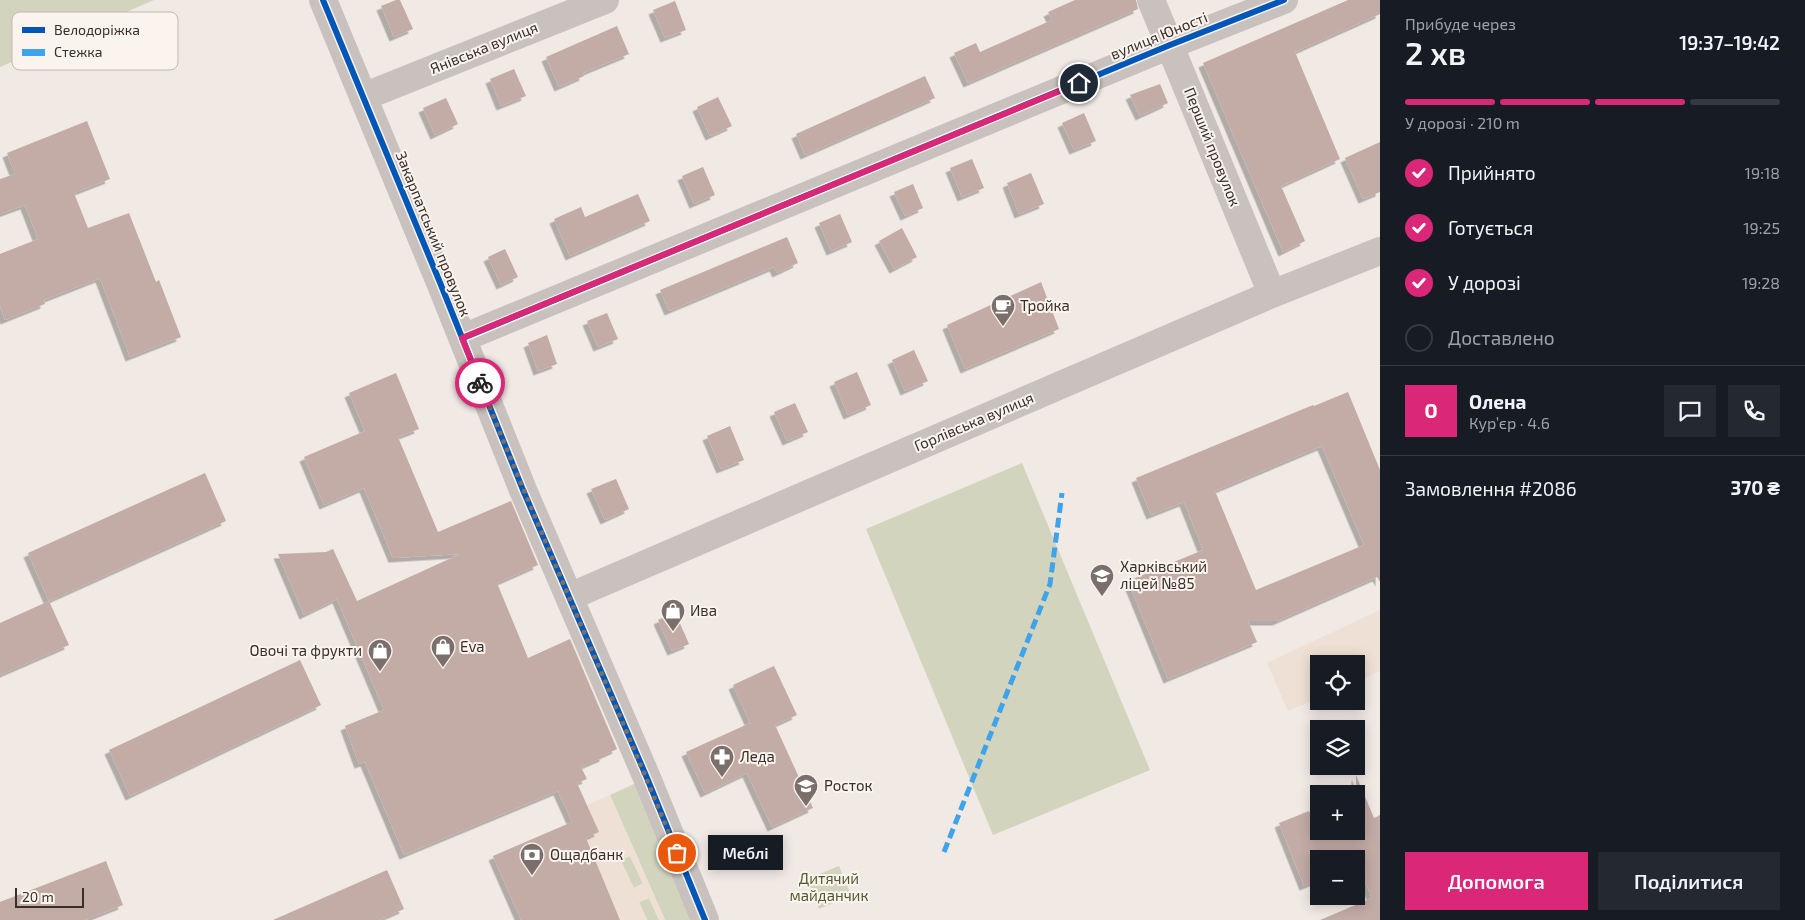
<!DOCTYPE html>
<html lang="uk">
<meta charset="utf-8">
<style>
body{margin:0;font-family:"Exo 2",sans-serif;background:#242831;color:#f1f3f6;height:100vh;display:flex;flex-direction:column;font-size:19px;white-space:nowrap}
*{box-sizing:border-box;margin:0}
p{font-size:16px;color:#9ea1a6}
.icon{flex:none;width:28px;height:28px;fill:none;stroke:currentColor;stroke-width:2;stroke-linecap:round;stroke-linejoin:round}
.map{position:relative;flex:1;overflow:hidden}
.drawer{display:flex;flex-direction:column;background:#171b24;width:425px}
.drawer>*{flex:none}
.controls{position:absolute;left:1310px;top:655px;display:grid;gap:10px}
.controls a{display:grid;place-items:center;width:55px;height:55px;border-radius:0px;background:#171b24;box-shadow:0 2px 12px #0003;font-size:25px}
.scale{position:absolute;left:15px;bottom:12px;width:69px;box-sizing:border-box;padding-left:5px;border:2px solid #3a2e2a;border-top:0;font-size:14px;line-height:18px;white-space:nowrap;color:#3a2e2a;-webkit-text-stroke:4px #fbf3ed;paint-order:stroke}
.pin{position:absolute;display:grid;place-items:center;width:42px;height:42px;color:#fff;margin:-21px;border:2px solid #fff;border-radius:50%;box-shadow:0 1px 5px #0007}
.courier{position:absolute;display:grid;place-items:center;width:50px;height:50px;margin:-25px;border:4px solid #db2777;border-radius:50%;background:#fff;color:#222;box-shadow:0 1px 6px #0007}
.bubble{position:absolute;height:35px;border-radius:0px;background:#171b24;box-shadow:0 2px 12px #0003;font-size:16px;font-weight:600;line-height:35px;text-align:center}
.headline em{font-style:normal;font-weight:600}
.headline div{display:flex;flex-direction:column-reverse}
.headline{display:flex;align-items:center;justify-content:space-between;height:85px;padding:0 25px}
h1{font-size:32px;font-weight:600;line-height:38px}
.bar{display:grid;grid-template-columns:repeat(4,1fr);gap:8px 5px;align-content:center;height:60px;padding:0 25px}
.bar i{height:6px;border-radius:4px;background:#363941}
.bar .selected{background:#db2777}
.bar p{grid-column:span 4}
.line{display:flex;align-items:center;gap:12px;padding:0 25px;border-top:1px solid #363941}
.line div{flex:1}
.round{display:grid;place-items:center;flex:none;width:52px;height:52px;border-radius:0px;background:#242831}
ol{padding:0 25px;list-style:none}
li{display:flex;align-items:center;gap:15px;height:55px}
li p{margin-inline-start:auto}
li .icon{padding:5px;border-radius:50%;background:#db2777;color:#fff;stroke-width:4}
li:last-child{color:#9ea1a6}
li i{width:28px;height:28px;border:2px solid #363941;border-radius:50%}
.action{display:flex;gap:10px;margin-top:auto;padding:10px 25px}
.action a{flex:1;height:58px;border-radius:0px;background:#db2777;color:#fff;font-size:20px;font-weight:600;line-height:58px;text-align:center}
.action a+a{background:#242831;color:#f1f3f6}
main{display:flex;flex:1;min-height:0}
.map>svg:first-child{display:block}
.green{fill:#d3d4be}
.plaza{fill:#eee0d4;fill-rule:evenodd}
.building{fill:#c3aba6;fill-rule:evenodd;filter:url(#shadow)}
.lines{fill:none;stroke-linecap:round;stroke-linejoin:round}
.minor{stroke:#c8c1bd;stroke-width:28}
.quiet{stroke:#3fa3eb;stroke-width:5;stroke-dasharray:10 5;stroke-linecap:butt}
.cycleway-casing{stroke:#fbf3ed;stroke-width:9}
.cycleway{stroke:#0057b8;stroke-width:6}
.done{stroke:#7a6f6b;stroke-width:5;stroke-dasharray:0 9}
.route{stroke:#db2777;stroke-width:6}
.labels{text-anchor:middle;stroke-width:4;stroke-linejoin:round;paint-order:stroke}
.street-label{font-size:15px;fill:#3a2e2a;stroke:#fbf3ed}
.poi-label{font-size:15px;fill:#3a2e2a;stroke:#fbf3ed;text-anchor:start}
.park-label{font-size:15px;fill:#4d592e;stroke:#fbf3ed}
.key{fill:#fbf3ed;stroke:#c1b8b2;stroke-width:1}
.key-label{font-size:14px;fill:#3a2e2a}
</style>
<main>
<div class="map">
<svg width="1380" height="920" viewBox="0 0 1380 920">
<defs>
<filter id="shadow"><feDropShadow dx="-4.5" dy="4.5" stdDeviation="0" flood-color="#0004"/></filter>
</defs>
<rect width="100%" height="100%" fill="#f0e9e4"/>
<!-- green -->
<path class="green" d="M0,0H154L0,67Z
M1022,463L1150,770L993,835L866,529Z
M647,778L705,920H665L610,795Z
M630,856L643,884L633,888L620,860Z
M839,866L851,895L819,909L807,879Z
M649,898L659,920H647L639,902Z"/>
<!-- plaza -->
<path class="plaza" d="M1380,610V671L1356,682V664H1319V698L1288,711L1267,663Z
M610,795L665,920H659L649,898L639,902L647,920H620L586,838L587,805ZM630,856L643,883L634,888L621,860Z"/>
<!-- building -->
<path class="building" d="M396,0H400L413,29L394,37L381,6Z
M1075,0H1136L1138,9L968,83L954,53L976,43L980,52L1052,20L1048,12Z
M1348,0H1380V14L1295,52L1340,159L1281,186L1305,241L1283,252L1203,63Z
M675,1L686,30L665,38L653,10Z
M617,26L629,54L583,73L584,76L559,87L546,57Z
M514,69L526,96L501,106L490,79Z
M925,76L935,98L805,155L796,134Z
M1160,84L1168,103L1140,116L1130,95Z
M718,97L732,126L710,136L697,107Z
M446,98L458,124L435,135L423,108Z
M1084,113L1096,141L1074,150L1062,123Z
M87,121L110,179L74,193L88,228L129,213L156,282L159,280L181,337L130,357L100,278L44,300L45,304L5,320L0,306V254L38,239L25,205L0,214V179L15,174L7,153Z
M1380,142V192L1363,199L1345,158Z
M972,159L984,188L962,197L950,168Z
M703,167L715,195L694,204L682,176Z
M1031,173L1044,204L1019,214L1007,183Z
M913,184L923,208L905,216L894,192Z
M638,194L650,221L570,256L554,219L581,207L585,217Z
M840,214L852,242L831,251L819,223Z
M902,228L917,257L894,269L879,241Z
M787,237L798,263L777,273L774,267L669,311L660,290Z
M505,249L518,277L501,285L488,257Z
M1041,282L1059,329L965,369L947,325Z
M607,313L618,339L598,347L587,321Z
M547,335L557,364L538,371L528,343Z
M914,350L928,381L905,391L892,360Z
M857,372L871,405L848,415L834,382Z
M396,373L419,429L398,437L438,532L511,501L538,565L497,583L528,658L570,639L617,749L604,755V757L581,767L587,779L577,783L599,832L586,838L620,920H521L493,856L572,822L558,791L404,855L365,762L359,764L345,726L384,710L337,599L304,615L278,554L326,552L333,549L357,601L460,554L393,558L364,488L324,505L304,457L365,431L349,393Z
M1348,392L1380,470V582L1377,577L1277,621H1248L1257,642L1168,679L1128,581L1203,550L1184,502L1151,515L1136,478L1313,405L1314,406ZM1322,446L1364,545L1256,590L1215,491Z
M795,403L808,432L787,441L774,412Z
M730,426L744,460L721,469L707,436Z
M205,473L226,521L49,601L28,553Z
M616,479L629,509L605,520L591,489Z
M49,601L69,645L0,675V623Z
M675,612L689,644L672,651L658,620Z
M300,660L321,705L130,796L109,750Z
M774,666L797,715L775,725L813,808L772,827L747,773L705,793L686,752L750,723L733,685Z
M1356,775L1374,818L1380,815V920H1320L1372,898L1356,859H1319V880L1304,886L1279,823L1309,811L1317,831H1356Z
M106,861L123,905L85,920H0V902Z
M387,870L404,909L379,920H273Z"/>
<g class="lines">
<!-- minor -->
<path class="minor" d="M323,0L441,285L523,490L647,778L705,920
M1151,0L1272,294
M363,97L605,0
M463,338L1170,45L1284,0
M569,597L1272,294L1380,251"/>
<!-- quiet -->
<path class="quiet" d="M944,852L1050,584L1062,493"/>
<defs>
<path id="cycleway" d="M323,0L441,285L523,490L647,778L705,920
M463,338L1170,45L1284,0"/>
</defs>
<!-- cycleway casing -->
<use href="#cycleway" class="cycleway-casing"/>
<!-- cycleway -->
<use href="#cycleway" class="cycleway"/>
</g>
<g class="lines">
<!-- done -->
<path class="done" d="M480,383C543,541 613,696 677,853"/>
<!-- route -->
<path class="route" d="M480,383L462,338L1079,83"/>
</g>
<!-- icons -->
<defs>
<symbol id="cafe-pin" viewBox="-11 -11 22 30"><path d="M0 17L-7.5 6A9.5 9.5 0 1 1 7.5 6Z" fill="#7a6f6b" stroke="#fbf3ed"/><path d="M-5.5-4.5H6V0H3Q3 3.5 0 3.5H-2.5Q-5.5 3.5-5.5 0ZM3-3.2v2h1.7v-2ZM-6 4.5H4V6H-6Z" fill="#fff"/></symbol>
<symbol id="school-pin" viewBox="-11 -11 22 30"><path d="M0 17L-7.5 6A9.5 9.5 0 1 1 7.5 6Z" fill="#7a6f6b" stroke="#fbf3ed"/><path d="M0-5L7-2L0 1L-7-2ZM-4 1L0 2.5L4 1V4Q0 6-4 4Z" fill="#fff"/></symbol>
<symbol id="shop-pin" viewBox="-11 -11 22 30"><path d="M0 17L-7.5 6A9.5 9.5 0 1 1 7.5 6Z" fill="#7a6f6b" stroke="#fbf3ed"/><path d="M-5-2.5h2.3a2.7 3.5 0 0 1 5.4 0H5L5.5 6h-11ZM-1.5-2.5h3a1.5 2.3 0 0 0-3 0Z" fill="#fff"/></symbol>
<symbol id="pharmacy-pin" viewBox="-11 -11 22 30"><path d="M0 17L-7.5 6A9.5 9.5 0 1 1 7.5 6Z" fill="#7a6f6b" stroke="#fbf3ed"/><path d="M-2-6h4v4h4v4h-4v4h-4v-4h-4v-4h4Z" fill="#fff"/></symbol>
<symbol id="bank-pin" viewBox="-11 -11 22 30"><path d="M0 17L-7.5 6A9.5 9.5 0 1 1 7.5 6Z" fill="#7a6f6b" stroke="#fbf3ed"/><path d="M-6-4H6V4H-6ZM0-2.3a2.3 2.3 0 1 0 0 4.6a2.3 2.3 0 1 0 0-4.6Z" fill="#fff"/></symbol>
</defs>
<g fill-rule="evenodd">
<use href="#cafe-pin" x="989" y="292" width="28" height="38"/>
<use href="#school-pin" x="1088" y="562" width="28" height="38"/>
<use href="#shop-pin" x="659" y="597" width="28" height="38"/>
<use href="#shop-pin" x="429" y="633" width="28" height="38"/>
<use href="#shop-pin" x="366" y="637" width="28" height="38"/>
<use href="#pharmacy-pin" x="708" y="743" width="28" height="38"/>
<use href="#school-pin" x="792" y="772" width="28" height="38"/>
<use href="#bank-pin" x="518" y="841" width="28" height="38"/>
</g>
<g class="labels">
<!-- street labels -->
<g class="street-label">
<text transform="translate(1159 36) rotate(-22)" y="5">вулиця Юності</text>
<text transform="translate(484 48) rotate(-22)" y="5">Янівська вулиця</text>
<text transform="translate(1212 147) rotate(68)" y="5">Перший провулок</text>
<text transform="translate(433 234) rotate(68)" y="5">Закарпатський провулок</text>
<text transform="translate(974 422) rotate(-23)" y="5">Горлівська вулиця</text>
</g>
<!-- poi labels -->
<g class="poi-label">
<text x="1020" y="311">Тройка</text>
<text x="1120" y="572">Харківський<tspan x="1120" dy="17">ліцей №85</tspan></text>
<text x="690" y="616">Ива</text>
<text x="460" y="652">Eva</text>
<text x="362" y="656" text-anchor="end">Овочі та фрукти</text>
<text x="740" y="762">Леда</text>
<text x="824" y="791">Росток</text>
<text x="550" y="860">Ощадбанк</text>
</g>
<!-- park labels -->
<g class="park-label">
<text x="829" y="884">Дитячий<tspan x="829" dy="17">майданчик</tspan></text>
</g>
</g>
<!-- legend -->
<rect x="12" y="12" width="166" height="58" rx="8" class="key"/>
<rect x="22" y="27" width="23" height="6" fill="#0057b8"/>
<rect x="22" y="49" width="23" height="7" fill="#3fa3eb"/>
<g class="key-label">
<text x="54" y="35">Велодоріжка</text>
<text x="54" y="57">Стежка</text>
</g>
</svg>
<div class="controls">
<a><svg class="icon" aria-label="locate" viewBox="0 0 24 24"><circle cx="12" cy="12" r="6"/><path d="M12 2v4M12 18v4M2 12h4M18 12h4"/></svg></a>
<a><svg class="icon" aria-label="layers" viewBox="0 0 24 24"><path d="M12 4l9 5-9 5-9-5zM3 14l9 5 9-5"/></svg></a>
<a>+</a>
<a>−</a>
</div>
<div class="scale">20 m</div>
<div class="pin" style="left:677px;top:853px;background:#ea580c"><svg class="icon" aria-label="bag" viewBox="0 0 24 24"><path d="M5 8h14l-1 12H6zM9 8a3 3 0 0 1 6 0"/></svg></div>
<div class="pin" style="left:1079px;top:83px;background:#1f2937"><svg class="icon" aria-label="home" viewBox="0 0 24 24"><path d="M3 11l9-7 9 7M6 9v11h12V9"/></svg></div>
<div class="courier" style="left:480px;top:383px"><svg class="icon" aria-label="bike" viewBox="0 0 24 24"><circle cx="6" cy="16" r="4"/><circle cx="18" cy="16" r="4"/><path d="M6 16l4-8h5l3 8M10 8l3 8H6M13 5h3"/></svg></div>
<div class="bubble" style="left:708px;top:835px;width:75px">Меблі</div>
</div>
<section class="drawer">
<div class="headline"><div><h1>2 хв</h1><p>Прибуде через</p></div><em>19:37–19:42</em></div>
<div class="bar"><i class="selected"></i><i class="selected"></i><i class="selected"></i><i></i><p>У дорозі · 210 m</p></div>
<ol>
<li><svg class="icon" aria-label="check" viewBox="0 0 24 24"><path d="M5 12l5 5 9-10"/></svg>Прийнято<p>19:18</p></li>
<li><svg class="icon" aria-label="check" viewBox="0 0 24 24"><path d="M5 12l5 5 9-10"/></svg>Готується<p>19:25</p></li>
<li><svg class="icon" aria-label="check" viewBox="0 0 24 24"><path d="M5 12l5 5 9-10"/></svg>У дорозі<p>19:28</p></li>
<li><i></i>Доставлено</li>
</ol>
<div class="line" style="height:90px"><b class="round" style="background:#db2777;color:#fff">О</b><div><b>Олена</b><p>Кур’єр · 4.6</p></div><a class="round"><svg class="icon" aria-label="chat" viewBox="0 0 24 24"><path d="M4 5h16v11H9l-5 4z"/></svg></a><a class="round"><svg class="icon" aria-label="phone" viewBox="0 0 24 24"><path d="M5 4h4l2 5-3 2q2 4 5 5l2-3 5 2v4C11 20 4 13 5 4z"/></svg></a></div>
<div class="line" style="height:65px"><div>Замовлення #2086</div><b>370 ₴</b></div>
<div class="action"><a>Допомога</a><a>Поділитися</a></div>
</section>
</main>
